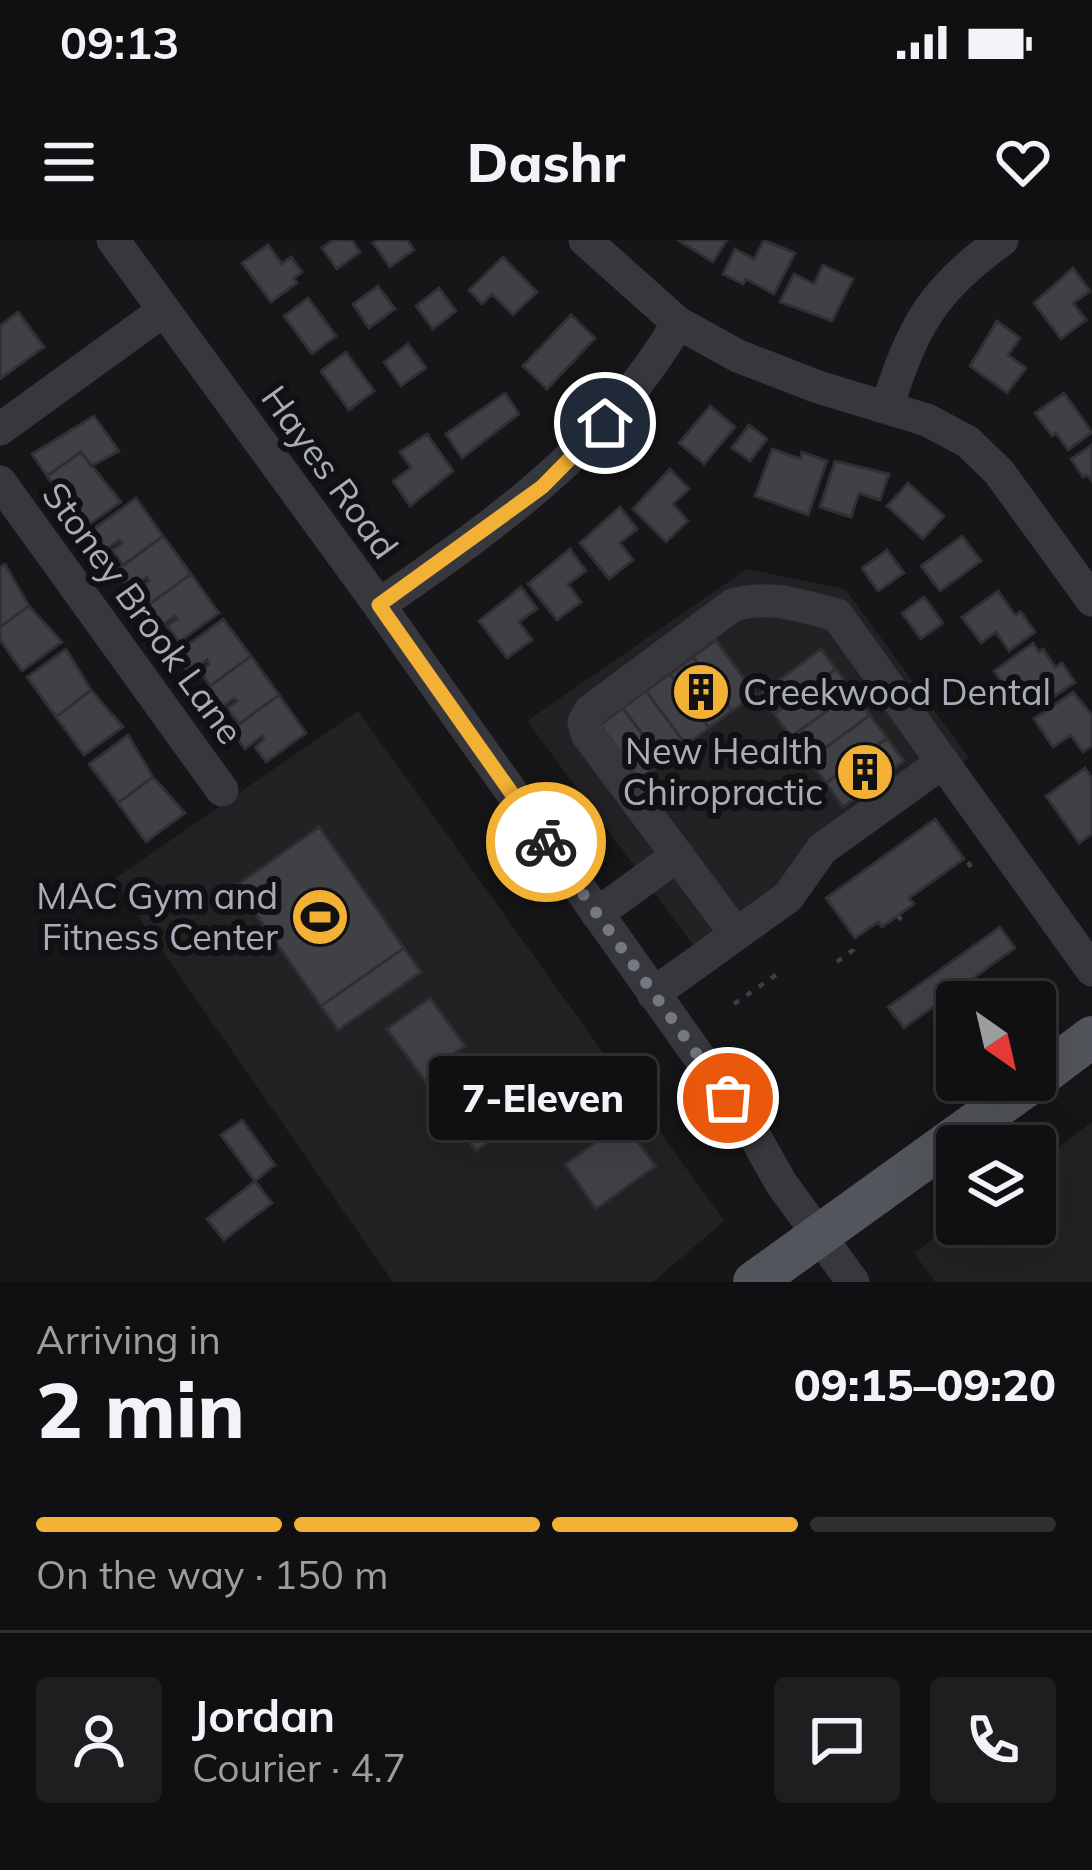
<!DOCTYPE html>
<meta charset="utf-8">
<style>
body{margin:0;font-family:Mulish,sans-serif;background:#1e1e20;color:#f1f3f6;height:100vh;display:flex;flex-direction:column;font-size:45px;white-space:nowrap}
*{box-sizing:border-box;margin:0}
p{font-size:39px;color:#9c9d9f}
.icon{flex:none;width:66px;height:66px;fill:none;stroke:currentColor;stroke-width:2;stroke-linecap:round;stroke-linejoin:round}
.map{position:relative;height:1042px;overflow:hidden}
.details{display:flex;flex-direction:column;background:#101012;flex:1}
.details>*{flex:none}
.needle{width:78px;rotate:146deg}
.fabs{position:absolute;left:936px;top:741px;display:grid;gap:24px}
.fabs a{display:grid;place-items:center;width:120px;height:120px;border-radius:12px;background:#101012;box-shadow:0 12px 48px #0002,0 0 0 3px #303032;font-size:60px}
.pin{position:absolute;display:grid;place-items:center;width:102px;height:102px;color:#fff;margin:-51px;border:6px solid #fff;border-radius:50%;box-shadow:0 3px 12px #0007}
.courier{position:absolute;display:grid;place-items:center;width:120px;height:120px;margin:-60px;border:9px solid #f2b134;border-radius:50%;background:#fff;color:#222;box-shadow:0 3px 15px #0007}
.bubble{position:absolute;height:84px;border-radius:12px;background:#101012;box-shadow:0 12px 48px #0002,0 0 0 3px #303032;font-size:39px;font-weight:800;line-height:84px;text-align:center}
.summary em{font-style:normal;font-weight:800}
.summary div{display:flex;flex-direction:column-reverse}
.summary{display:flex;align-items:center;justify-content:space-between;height:204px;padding:0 36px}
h1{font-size:78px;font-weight:800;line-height:90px}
.bar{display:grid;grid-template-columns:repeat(4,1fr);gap:18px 12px;align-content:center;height:144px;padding:0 36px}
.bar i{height:15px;border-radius:9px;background:#303032}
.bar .on{background:#f2b134}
.bar p{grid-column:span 4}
.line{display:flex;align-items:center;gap:30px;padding:0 36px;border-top:3px solid #303032}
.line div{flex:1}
.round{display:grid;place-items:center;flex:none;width:126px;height:126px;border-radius:12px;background:#1e1e20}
.status{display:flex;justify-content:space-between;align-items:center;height:84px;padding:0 60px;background:#101012;direction:ltr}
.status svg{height:33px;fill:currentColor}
header{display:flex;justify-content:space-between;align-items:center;height:156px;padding:0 36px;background:#101012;font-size:54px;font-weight:800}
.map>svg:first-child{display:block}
.built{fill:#222225}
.building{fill:#404145;stroke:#303034;stroke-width:3}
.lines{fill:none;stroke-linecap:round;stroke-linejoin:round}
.path{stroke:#3d3f44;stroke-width:4.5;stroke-dasharray:6 9;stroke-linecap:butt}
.minor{stroke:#37383d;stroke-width:33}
.major{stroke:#53555c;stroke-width:42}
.done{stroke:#757880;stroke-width:12;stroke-dasharray:0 21.6}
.route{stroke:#f2b134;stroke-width:15}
.labels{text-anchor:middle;stroke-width:12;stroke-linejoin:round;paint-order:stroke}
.street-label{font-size:36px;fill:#a8adb8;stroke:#111113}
.poi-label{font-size:36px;fill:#a8adb8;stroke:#111113;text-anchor:end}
</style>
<div class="status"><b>09:13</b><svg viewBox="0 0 49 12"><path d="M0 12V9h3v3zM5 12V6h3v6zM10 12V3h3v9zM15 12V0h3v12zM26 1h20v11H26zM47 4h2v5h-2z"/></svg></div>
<header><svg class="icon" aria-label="menu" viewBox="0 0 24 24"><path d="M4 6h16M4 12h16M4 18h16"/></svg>Dashr<svg class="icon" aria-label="heart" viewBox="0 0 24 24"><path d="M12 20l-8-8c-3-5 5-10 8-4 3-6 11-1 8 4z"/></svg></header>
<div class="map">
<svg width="1092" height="1042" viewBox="0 0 1092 1042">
<rect width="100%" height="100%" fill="#161618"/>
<!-- built -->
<path class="built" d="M747,329L845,349L969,518L698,712L527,481Z
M358,471L724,981L653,1042H393L113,640Z
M1092,882V1042H935L914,1013L957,981L1035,984V924Z"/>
<!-- building -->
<path class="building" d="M333,0H352L360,12L337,29L322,8Z
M377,0H407L414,10L390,27L373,3Z
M678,0H727L713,22Z
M764,0L795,13L774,54L746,39L743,44L723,34L735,9L754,19Z
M268,5L282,24L291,17L302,32L294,38L297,43L271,62L242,23Z
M503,17L537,52L513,75L492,54L482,64L469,50Z
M823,25L853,39L832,81L780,62L794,34L814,44Z
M1073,28L1090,51L1073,63L1086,80L1061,99L1034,63Z
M378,46L395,69L369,88L353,64Z
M439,48L456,71L433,89L416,66Z
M308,58L336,96L312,114L284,76Z
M18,72L44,107L0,139V86Z
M571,75L595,98L547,149L523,126Z
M997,81L1020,98L1008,115L1026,128L1007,153L970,126Z
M408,104L426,128L401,146L384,122Z
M346,112L374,151L349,170L321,131Z
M505,153L519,174L462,218L446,194Z
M1064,153L1092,192L1068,210L1056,193L1052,196L1035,173Z
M710,166L735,187L704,224L679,203Z
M94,176L119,211L91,226L81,212L47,236L32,214Z
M749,185L767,199L750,221L732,208Z
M427,194L453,231L410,266L393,241L411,228L400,212Z
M1092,205V241L1087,235L1083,237L1071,219Z
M772,209L801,219L802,212L827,221L808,275L755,256Z
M81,212L121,262L84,288L47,236Z
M835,221L889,234L880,260L859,253L851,277L820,267Z
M670,229L689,249L673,264L688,281L666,302L633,269Z
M908,243L944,276L923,299L887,266Z
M136,258L163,296L123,325L112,310L122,303L119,300L102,313L88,293Z
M620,267L637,289L620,303L633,320L609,339L580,303Z
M163,296L191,334L151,363L140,348L149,341L147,337L130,350L116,331Z
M962,296L981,321L940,351L921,326Z
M570,309L586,331L568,344L581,362L557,380L528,344Z
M887,310L904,333L878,351L862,328Z
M5,324L29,366L0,387V327Z
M191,334L219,373L179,402L167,386L177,379L175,376L157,389L143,369Z
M521,347L537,369L519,382L532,400L507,418L479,381Z
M998,351L1015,375L1021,372L1035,392L1009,411L996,392L981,403L962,377Z
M924,357L943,383L921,399L902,373Z
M29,366L62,402L22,431L0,400V387Z
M223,379L251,416L210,446L200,431L209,424L207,420L189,433L175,414Z
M716,400L755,454L732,471L693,417Z
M1033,403L1039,412L1043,409L1055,427L1062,423L1075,442L1042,465L1029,447L1013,458L994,431Z
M66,409L91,450L56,477L27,437Z
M821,409L836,429L774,474L760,454Z
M251,416L279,455L239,484L227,468L237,461L234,458L217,471L203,451Z
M693,417L732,471L709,488L670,434Z
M836,429L853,452L791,497L774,474Z
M670,434L709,488L686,505L646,451Z
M91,450L123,487L84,515L56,477Z
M646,451L686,505L663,522L623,468Z
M853,452L870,475L809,520L791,497Z
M1073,452L1092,475V506L1083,512L1071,495L1053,507L1034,479Z
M279,455L306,493L266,522L255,507L264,499L262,496L245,509L231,490Z
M623,468L663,522L639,539L600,485Z
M870,475L887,498L826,543L809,520Z
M128,495L153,537L118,563L89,524Z
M887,498L904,521L843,567L826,543Z
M1085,528L1092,538V594L1079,603L1046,556Z
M153,537L185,573L146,602L118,563Z
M935,579L964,619L909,658L914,664L882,687L878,682L855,698L826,658Z
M319,587L404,708L321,766L236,646Z
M1000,687L1015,708L904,788L888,767Z
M404,708L421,732L338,790L321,766Z
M430,758L465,806L451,816L505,890L476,911L387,789Z
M242,880L275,925L255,941L221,895Z
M623,883L656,926L596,969L565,924Z
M255,941L272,963L224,1000L207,979Z"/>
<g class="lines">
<!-- path -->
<path class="path" d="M968,622L971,627
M898,676L901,680
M837,722L853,710L854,705
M734,764L783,730"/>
<!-- minor -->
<path class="minor" d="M113,0L379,365L753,893L781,943L853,1042
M585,0L678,83L738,116L818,147L927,180L968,202L999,232L1092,360
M887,167C913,86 932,50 1002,0
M0,189L163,71
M0,242L222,550
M379,365C497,283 603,210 678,83
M597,674L678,615
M736,694L587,494L584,482L590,471L733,365C769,354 801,366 837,375L1092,730
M653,754L788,657L822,609L943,522"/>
<!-- major -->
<path class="major" d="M1035,840L1092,797
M754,1042L1035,840"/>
</g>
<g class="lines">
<!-- done -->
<path class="done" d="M546,602L728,858"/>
<!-- route -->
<path class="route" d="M546,602L379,365L542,247L605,183"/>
</g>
<!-- icons -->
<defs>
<symbol id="building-disc" viewBox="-11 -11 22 22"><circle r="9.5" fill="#f2b134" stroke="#111113"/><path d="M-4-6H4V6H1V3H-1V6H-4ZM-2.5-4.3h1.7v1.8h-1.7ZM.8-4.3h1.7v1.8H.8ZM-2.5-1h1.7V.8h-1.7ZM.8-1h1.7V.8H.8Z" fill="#111"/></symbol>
<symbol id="stadium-disc" viewBox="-11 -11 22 22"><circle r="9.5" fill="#f2b134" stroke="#111113"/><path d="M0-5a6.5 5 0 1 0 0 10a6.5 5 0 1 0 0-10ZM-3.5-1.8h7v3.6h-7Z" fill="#111"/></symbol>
</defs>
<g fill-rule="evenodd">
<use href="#building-disc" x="668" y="419" width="66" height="66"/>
<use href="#building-disc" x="832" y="499" width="66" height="66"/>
<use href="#stadium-disc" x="287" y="644" width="66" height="66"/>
</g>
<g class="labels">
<!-- street labels -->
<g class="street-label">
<text transform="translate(330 232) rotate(54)" y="13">Hayes Road</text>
<text transform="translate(143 373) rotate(54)" y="13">Stoney Brook Lane</text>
</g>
<!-- poi labels -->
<g class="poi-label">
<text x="743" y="465" text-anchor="start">Creekwood Dental</text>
<text x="823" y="524">New Health<tspan x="823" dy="41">Chiropractic</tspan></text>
<text x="278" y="669">MAC Gym and<tspan x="278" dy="41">Fitness Center</tspan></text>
</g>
</g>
</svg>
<div class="fabs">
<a><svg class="needle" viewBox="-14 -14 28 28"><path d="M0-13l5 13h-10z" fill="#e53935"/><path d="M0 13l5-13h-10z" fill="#9c9d9f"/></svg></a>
<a><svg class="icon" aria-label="layers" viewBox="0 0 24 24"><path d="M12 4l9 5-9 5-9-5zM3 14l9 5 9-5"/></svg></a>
</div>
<div class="pin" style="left:728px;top:858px;background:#ea580c"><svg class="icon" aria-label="bag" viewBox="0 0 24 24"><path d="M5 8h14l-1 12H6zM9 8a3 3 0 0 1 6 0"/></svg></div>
<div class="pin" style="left:605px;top:183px;background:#1f2937"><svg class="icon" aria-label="home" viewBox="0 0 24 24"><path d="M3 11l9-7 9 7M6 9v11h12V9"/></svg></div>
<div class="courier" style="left:546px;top:602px"><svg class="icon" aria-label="bike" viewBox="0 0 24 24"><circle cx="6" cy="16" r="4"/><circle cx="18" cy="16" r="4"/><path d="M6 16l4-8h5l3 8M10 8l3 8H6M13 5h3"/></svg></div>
<div class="bubble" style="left:429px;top:816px;width:228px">7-Eleven</div>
</div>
<section class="details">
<div class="summary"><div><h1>2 min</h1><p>Arriving in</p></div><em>09:15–09:20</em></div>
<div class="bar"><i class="on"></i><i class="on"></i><i class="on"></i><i></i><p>On the way · 150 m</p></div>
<div class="line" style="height:216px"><a class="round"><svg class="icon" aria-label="person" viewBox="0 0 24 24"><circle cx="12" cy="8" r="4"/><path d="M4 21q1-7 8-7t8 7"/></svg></a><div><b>Jordan</b><p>Courier · 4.7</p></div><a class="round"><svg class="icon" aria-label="chat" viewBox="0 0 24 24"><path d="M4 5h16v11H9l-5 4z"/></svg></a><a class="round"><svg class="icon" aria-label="phone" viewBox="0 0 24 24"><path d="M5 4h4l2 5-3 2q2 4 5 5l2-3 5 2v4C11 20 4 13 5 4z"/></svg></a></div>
</section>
